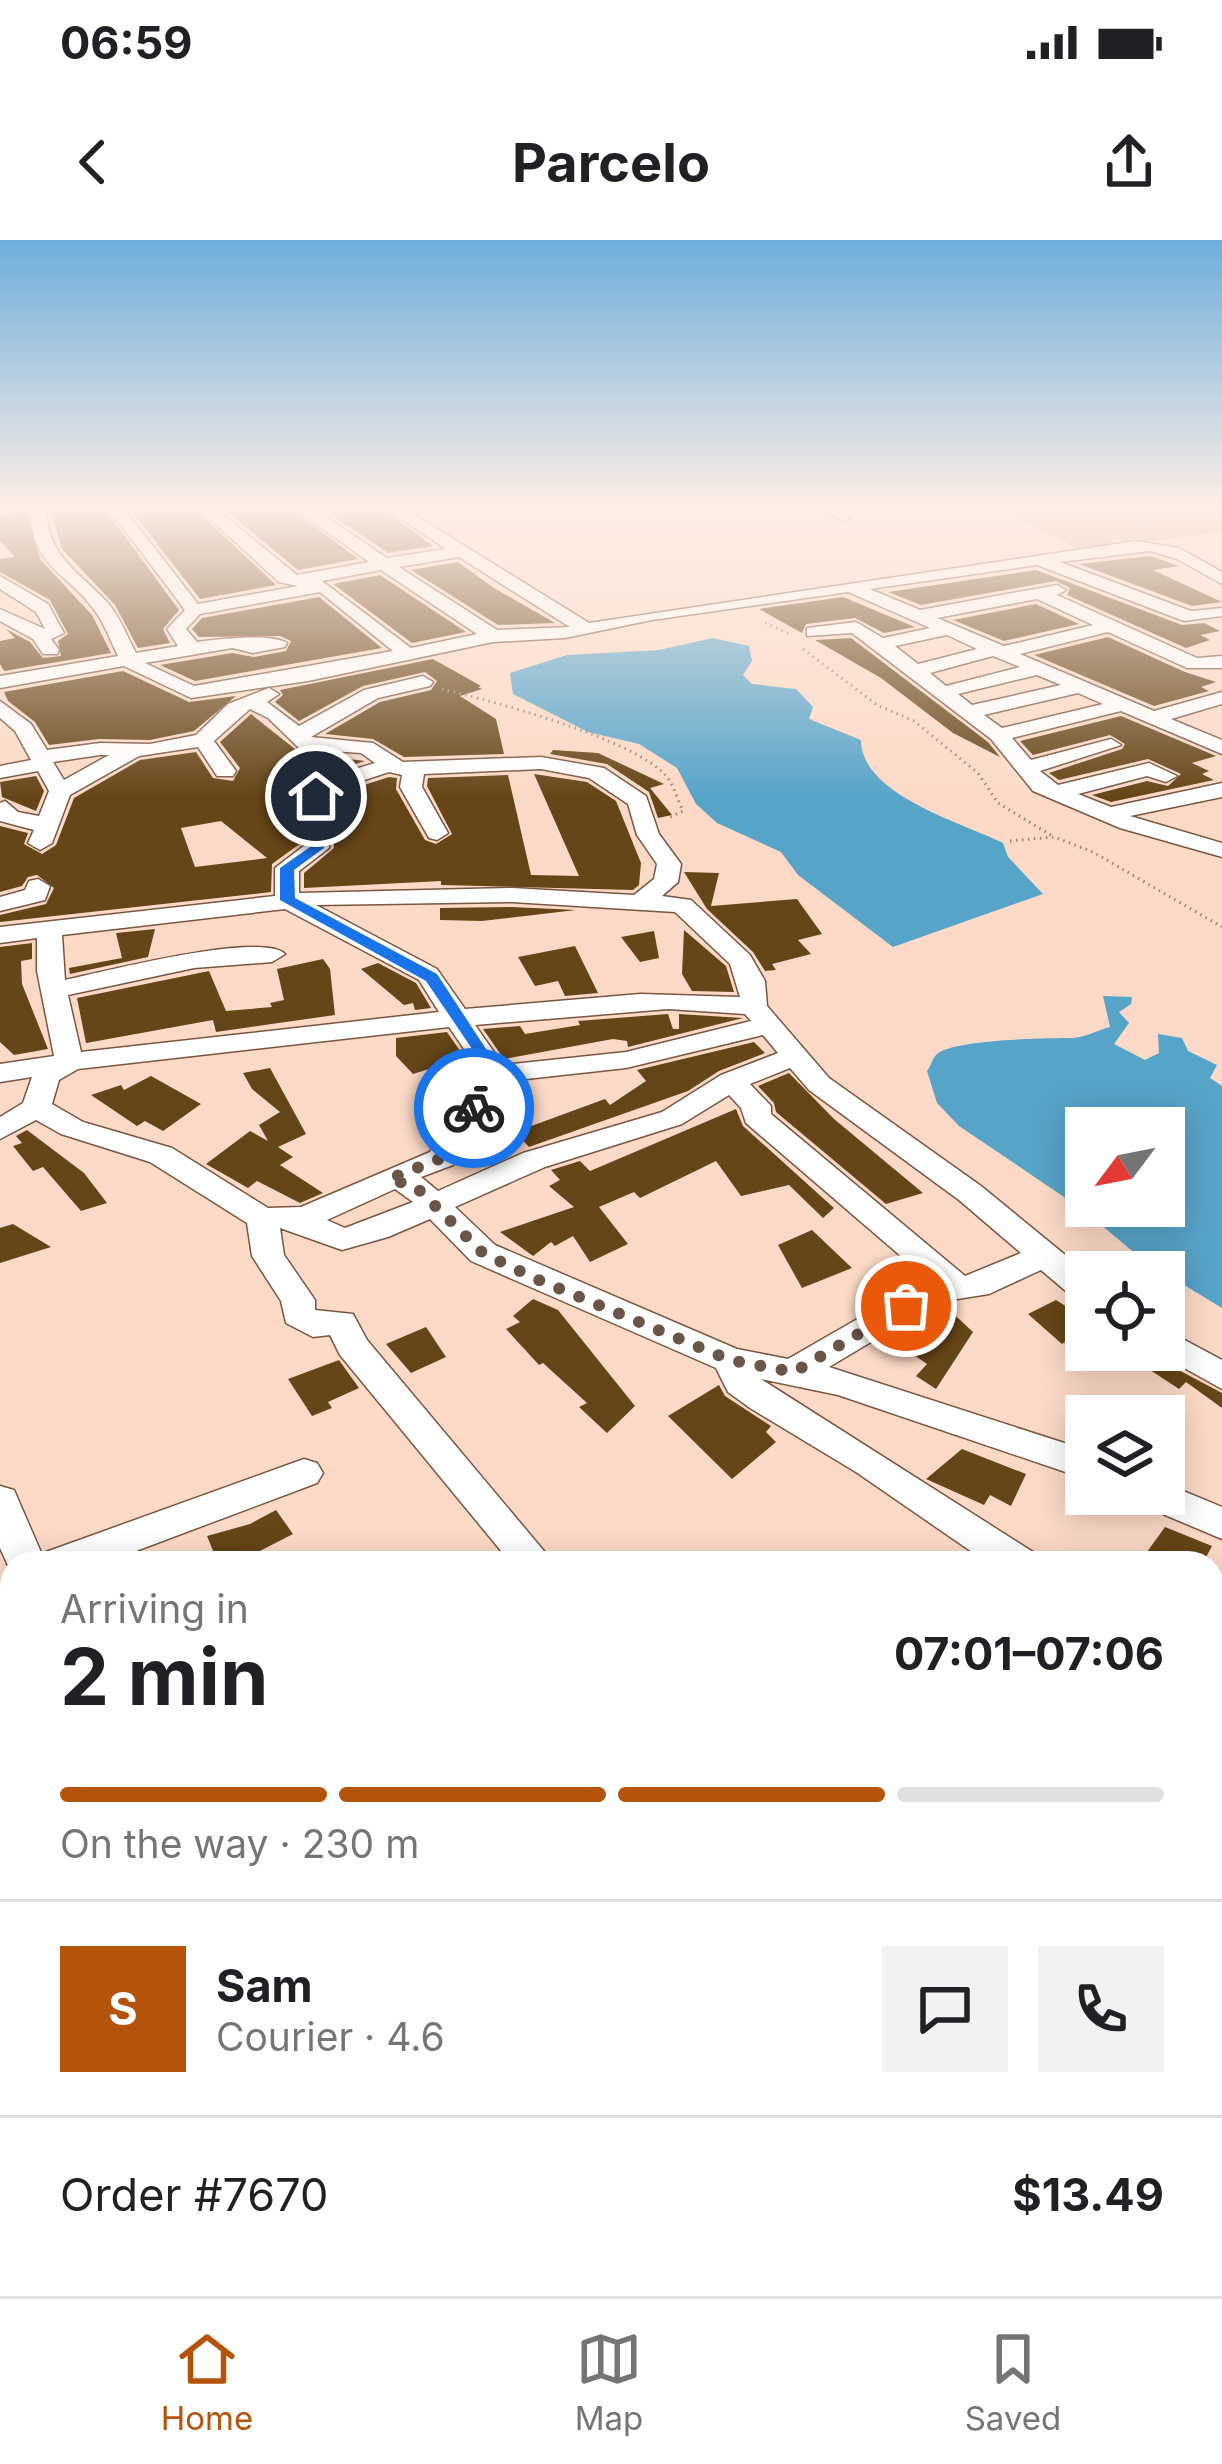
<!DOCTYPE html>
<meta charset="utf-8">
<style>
body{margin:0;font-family:Inter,sans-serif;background:#f2f2f2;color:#202124;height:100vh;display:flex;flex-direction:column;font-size:45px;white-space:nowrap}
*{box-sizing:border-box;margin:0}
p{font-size:39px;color:#757577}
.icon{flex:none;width:66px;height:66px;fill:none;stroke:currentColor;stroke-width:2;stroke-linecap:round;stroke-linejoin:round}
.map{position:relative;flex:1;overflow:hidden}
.drawer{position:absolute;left:0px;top:1311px;width:1224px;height:747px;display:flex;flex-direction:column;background:#fff;border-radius:36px 36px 0 0;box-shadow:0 6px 30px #0003}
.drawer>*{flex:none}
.needle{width:78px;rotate:238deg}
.buttons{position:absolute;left:1065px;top:867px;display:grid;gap:24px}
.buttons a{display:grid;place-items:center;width:120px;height:120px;border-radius:0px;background:#fff;box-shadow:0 6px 30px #0003;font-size:60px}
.pin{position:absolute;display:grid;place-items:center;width:102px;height:102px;color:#fff;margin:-51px;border:6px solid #fff;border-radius:50%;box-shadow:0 3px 12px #0007}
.courier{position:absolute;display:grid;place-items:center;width:120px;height:120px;margin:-60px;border:9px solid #1a73e8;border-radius:50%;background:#fff;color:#222;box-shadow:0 3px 15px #0007}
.overview em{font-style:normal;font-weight:700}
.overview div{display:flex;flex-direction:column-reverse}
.overview{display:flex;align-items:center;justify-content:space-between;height:204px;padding:0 60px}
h1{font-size:78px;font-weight:700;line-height:90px}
.bar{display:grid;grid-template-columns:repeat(4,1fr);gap:18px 12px;align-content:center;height:144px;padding:0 60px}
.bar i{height:15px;border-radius:9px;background:#e0e0e0}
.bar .selected{background:#b45309}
.bar p{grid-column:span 4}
.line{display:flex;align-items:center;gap:30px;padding:0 60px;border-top:3px solid #e0e0e0}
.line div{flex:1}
.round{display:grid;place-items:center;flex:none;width:126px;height:126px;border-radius:0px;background:#f2f2f2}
.status{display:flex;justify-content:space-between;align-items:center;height:84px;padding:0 60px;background:#fff;direction:ltr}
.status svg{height:33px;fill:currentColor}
header{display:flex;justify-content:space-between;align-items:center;height:156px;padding:0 60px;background:#fff;font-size:54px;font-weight:700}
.tabs{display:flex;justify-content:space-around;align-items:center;height:168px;border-top:3px solid #e0e0e0;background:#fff;font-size:33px;color:#757577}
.tabs a{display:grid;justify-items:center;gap:6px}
.tabs .selected{color:#b45309}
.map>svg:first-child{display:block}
.green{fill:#cfa48b}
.water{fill:#57a4c9}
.building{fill:#664518;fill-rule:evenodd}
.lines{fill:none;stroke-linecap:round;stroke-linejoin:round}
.lane-casing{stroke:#7a5641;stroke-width:4}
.street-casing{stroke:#7a5641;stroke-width:3}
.path{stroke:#9d8375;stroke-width:3;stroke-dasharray:1.5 4.5;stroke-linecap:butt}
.lane{fill:#fff;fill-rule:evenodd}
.street{fill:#fff;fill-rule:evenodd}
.route{fill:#1a73e8}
.done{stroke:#6a5549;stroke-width:12;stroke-dasharray:0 21.6}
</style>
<div class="status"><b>06:59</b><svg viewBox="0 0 49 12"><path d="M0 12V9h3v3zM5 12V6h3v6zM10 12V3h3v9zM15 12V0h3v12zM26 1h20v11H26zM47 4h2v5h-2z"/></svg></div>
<header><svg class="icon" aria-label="back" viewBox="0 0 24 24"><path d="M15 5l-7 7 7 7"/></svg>Parcelo<svg class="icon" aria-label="share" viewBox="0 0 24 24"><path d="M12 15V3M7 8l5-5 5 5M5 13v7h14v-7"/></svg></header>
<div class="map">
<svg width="1222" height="2056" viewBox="0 0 1222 2056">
<rect width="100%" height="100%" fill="#fcdac7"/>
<!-- green -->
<path class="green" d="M1001,269H1222V291L1083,311Z"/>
<!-- water -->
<path class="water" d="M713,398L749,406L752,421L743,435L752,444L796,449L813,467L809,479L861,500C861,555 963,583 1003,603L1008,617L1043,654L893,707L798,635L781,612L717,583L696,564L677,528L639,504L588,492L513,454L510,433L567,415L659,410Z
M1103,756L1132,757L1131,764L1119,772L1129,783L1114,804L1145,820L1159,813L1158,794L1182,798L1188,811L1217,825L1210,838L1222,846V1068L1143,1020L1100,984L1108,977L1094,966H1164V888H1086V963L1070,961L959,886L937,863L927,831C931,826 932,819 936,815C950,799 1050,798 1074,798C1086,797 1098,790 1110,787Z"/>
<!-- building -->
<path class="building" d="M80,269H105L179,370L163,389L170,403L138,408L115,365L62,309L51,273Z
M130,269H195L276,345L200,359Z
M224,269H292L358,319L298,330Z
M323,269H383L433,306L388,313Z
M26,270L40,319L92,375L111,413L4,431L0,424V401L15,398L6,389L30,402L43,418L61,416L58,401L68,394L50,360L0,332V319L15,317L0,301V276Z
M1150,316L1179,326L1153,330L1222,362L1192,366L1079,324Z
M458,322L494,348L555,383L498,385L411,330Z
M1036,330L1182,385L1204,383L1220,391L1200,395L1210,400L1186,408L1067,355L1070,348L1056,341L921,365L888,352Z
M380,335L466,392L412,403L333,344Z
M319,357L382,408L195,441L160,425L232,413L254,417L286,411L291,401L280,396L199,397L192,389L202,378Z
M843,357L915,387L884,393L855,378L806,384L802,393L759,369Z
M1036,364L1079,384L1004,401L953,380Z
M1108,397L1185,432L1216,442L1201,447L1209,451L1154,466L1034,415Z
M851,398L988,502L1000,517L953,493L881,438L815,400Z
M433,419L481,446L478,447L482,449L460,456L496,479L504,514L404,517L373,499L325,494L380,462L431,450L437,441L425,432L363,446L299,481L275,462L283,455L280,450Z
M123,431L189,462L236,456L194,491L150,500L99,499L49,505L35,482L8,461L4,452Z
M251,474L300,513L365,521L305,540L301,603L272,624L271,652L0,682V675L46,664L54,648L37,635L28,637L22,646L0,652V586L28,593L24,604L42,614L56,605L74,558L140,520L196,512L213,538L233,541L240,528L220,502ZM221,581L267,618L195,627L181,588Z
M1121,476L1216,516L1192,523L1209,531L1202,534L1214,540L1111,562L1092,555L1147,541L1168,546L1181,534L1148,519L1059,540L1049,533L1122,509L1125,504L1110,495L1033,515L1020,501Z
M553,510L598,513L664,544L650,548L672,575L658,578L649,552L607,524L550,514Z
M534,534L587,542L616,561L641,623L639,645L633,650L441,645V641L304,648V633L334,608L333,555L389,537L397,538L396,549L425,600L436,604L452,594L427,546L428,538L508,535L531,635L579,636Z
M36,536L44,551L36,571L2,557L0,542Z
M684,632L719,633L711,666L797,659L822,694L798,700L811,714L772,724L776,730L765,731L753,712L707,669Z
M512,667L576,670L482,681L440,680V668Z
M155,689L148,717L70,734L69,728L122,718L116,693Z
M684,690L726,726L734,752L692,751L682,734Z
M654,691L659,718L640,722L621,697Z
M32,703V719L21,721L22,744L48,809L14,815L0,802V707Z
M575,706L598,753L565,756L558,741L535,746L518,717Z
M323,719L330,729L335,775L216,792L213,780L86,803L77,758L209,731L226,771L272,767L270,763L284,760L277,729Z
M378,723L416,743L431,768L415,770L413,763L404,765L361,729Z
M668,774L673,789H679V774L743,778L628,807L627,801L613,799L504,819L483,789L520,786L525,794L580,785L578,781Z
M447,792L465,818L413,834L396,816V798Z
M754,802L765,813L719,831L688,851L529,907L515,892L605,859L610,865L646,841L637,830Z
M270,828L306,894L278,907L293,917L280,925L323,953L300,963L257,941L248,948L206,924L250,891L268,901L259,885L280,872L252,849L243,833Z
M789,833L834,879L923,953L886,964L776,872L774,863L758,846Z
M151,836L201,864L163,891L145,881L137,886L91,855L121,845L124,850Z
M736,869L743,886L834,968L823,978L789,945L741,956L716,921L640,958L634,952L599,967L628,1004L590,1022L573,996L555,1006L551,1002L533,1016L500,992L574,967L549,946L560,940L551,930L580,921L590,931Z
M27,890L84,933L107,963L81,971L43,927L33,931L13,906L22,903L16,896Z
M13,984L51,1007L0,1023V988Z
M812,990L852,1028L802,1048L778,1005Z
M533,1059L558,1070L635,1166L607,1193L579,1167L587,1163L543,1123L539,1125L506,1089L520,1082L513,1076Z
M1056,1060L1086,1079V1088L1062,1104L1028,1074Z
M946,1067L973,1092L936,1149L916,1136L927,1124L888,1097Z
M426,1087L446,1117L411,1133L386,1104Z
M1156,1118L1222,1153V1168L1186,1142L1179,1149L1144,1126Z
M339,1120L359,1148L328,1162L332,1168L312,1176L288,1139Z
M719,1145L725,1156L771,1186L766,1192L776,1202L732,1239L668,1176Z
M962,1209L1026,1234L1011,1266L990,1255L984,1265L926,1239Z
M276,1270L293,1294L250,1316L253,1323H218L207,1296L250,1284Z
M1165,1287L1212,1306L1203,1323H1139Z"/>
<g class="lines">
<defs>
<path id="lane" d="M823,269H833L849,279L842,281Z"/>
<path id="street" d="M30,269H46C48,317 77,330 107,362C120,376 127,397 136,413L178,406L167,389L185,370L109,269H124L198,364L298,346L279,342L199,269H216L297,335L369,322L296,269H314L387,318L446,309L387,269H405L589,383L1136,301L1179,308L1222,332V344L1177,319L1150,311L1060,322L1191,371L1222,368V376L1184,381L1037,325L870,349L920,370L1057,345L1066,350L1057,355L1197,418L1222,416V428H1187L1108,392L1020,414L1154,471L1222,452V464L1171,479L1222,500V514L1121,471L1012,498L1031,520L1111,499L1121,505L1040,531L1058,545L1149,523L1177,536L1166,542L1147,536L1078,554L1111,567L1222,543V557L1130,576L1222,603V617L1120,588L1033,551L991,499L852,393L807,396V388L856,382L883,398L930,388L848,352L652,380L565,398L493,402L308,441L191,458L124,426L0,448V436L118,416C111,402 105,385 96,372C67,331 32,329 30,269ZM459,317L570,387L497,390L399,327ZM381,330L477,394L411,408L322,341ZM320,352L393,411L194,446L145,423L232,408L253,413L285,407L287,403C272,393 218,399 197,402L186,389L200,374ZM1037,359L1093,385L1004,406L937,378ZM947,395L977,409L918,424L895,406ZM993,416L1020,427L946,446L930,433ZM1037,435L1061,445L972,465L958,454ZM1078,453L1103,464L1002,488L984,475Z
M0,336L48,364L64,393L51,399L59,410L57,414H43L33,399L0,381V369L45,389L36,372L0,349Z
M423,436L433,442L430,446L378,458L311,497L373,503L403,522L541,517L604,528L646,556L659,594L681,624L678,642L662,656L691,660L750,715L765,741L767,766L829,838L981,946L1086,1032V1061L1074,1058L1041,1030L989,1054L951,1060L918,1074L829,1127L1086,1210V1239L838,1155L761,1139L1033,1312L1039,1323H988L856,1232L750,1168L728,1152L716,1128L471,1021L430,979L388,997L342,1010L280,988L284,1015L315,1060V1070L353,1074L367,1100L554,1323H511L340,1115L330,1095L313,1097L286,1083L281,1061L252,1016L247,983L150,922L61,894L36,880L0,899V877L23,863L32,837L0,842V824L54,816L37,731V698L0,703V687L275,656V628L305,605L309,543L375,523L361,513L300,509L268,478L250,469L214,501L236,531L233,536H217L198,507L139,516L70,555L52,603L40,610L28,603L34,590L0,581V563L5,561L18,572L39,576L49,551L38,531L0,538V526L31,520L15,491L0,478V461L31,484L47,510L100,503L150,504L196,495L228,464L269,448L279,454L267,462L299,486L364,450ZM100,515H109L64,540L53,522ZM541,529L589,538L628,564L637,595L657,624L654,639L634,655L512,648L299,653V631L329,608L328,552L389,532L402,535L400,547L429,598L437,600L448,593L422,547L424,534ZM512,662L675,672L730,724L740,757L640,754L465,769L437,729L316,665ZM285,669L419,740L439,772L81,812L68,755L194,728L272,722L285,714C261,691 103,732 65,740L62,695ZM668,769L745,774L751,781L626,812L503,825L475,785ZM449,787L481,834L475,853L454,869L430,912L301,967L268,968L172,908L83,882L52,864L59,840L78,829ZM763,795L778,813L721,835L662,872L523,913L438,951L421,937L453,925L476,880L498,863L507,841L626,828ZM790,828L809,850L959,960L1021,1013L965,1036L771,874V866L750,844ZM729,855L741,868L746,883L931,1042L894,1058L788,1119L737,1109L495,1005L455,967L545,927L682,884ZM395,949L413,962L345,988L327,980Z
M38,639L50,646L45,660L0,671V657L25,650L29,641Z
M1164,1089L1222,1120V1149L1152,1110H1164Z
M304,1219L317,1223L323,1233L317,1243L104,1323H12V1334L0,1308V1246L14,1250L43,1317L46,1312Z
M1164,1243L1222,1267V1299L1139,1264L1134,1254H1164Z
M1222,1338V1379L1212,1383V1342Z
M1212,1442L1222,1446V1488L1212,1484Z
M12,1578V1622L0,1626V1582Z
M12,1719V1770L0,1775V1724Z
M1222,1810V1865L1212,1869V1814Z
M12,1923V1979L0,1984V1928Z
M286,2046H342L346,2056H290Z
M621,2046H678L682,2056H625Z
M855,2046H922L918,2056H851Z
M1035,2046H1093L1097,2056H1039Z"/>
</defs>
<!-- lane casing -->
<use href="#lane" class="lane-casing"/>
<!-- street casing -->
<use href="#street" class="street-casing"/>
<!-- path -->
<path class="path" d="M1090,269L1151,288
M765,383L792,395
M803,409L877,465L914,481L978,533L998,563L1054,597
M442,449C492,461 636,499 667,537C674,546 678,561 683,571L668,578
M1010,601L1054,597L1093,612L1222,687"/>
<!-- lane -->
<use href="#lane" class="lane"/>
<!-- street -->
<use href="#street" class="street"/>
</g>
<!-- sky -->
<linearGradient id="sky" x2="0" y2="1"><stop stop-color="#6eaedc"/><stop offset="0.48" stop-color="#feeee6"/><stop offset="1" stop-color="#feeee6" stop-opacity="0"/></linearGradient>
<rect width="1222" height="557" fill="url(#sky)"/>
<!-- route -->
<path class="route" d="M316,553L322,556L324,608L294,630L295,658L437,734L503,835L497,857L480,871L465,868C477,854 490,845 483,825L426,741L280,660V628L310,607L309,556Z"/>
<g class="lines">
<!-- done -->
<path class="done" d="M474,868L464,875L442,918L389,939L415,946L483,1013L534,1038L730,1120L794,1132L906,1066"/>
</g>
</svg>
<div class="buttons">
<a><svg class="needle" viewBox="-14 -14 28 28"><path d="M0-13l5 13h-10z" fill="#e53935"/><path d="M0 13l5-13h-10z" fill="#757577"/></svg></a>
<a><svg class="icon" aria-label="locate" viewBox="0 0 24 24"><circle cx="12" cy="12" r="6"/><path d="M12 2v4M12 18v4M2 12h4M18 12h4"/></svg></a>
<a><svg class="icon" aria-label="layers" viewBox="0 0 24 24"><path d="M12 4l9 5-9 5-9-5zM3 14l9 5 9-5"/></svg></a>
</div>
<div class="pin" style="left:906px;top:1066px;background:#ea580c"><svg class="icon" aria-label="bag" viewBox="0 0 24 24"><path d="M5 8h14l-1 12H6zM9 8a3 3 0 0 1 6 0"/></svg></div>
<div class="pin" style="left:316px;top:556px;background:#1f2937"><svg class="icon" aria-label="home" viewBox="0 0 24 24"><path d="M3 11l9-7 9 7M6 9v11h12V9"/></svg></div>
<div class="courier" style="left:474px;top:868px"><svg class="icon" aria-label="bike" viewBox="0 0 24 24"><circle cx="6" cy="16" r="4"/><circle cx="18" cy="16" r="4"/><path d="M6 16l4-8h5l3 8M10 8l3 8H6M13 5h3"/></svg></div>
<section class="drawer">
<div class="overview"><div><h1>2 min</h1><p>Arriving in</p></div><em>07:01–07:06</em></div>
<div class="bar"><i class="selected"></i><i class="selected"></i><i class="selected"></i><i></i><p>On the way · 230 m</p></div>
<div class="line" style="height:216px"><b class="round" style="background:#b45309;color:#fff">S</b><div><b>Sam</b><p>Courier · 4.6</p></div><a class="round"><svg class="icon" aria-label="chat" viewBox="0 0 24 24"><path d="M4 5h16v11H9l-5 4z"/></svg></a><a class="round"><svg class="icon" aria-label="phone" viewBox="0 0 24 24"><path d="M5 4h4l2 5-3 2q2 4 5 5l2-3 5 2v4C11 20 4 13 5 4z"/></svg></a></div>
<div class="line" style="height:156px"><div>Order #7670</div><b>$13.49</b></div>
</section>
</div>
<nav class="tabs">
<a class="selected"><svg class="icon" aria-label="home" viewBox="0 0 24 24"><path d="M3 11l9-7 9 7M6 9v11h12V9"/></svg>Home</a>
<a><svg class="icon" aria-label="map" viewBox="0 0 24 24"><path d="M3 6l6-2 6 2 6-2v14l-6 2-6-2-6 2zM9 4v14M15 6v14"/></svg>Map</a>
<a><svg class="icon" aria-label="saved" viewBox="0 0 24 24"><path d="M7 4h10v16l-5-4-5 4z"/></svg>Saved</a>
</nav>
